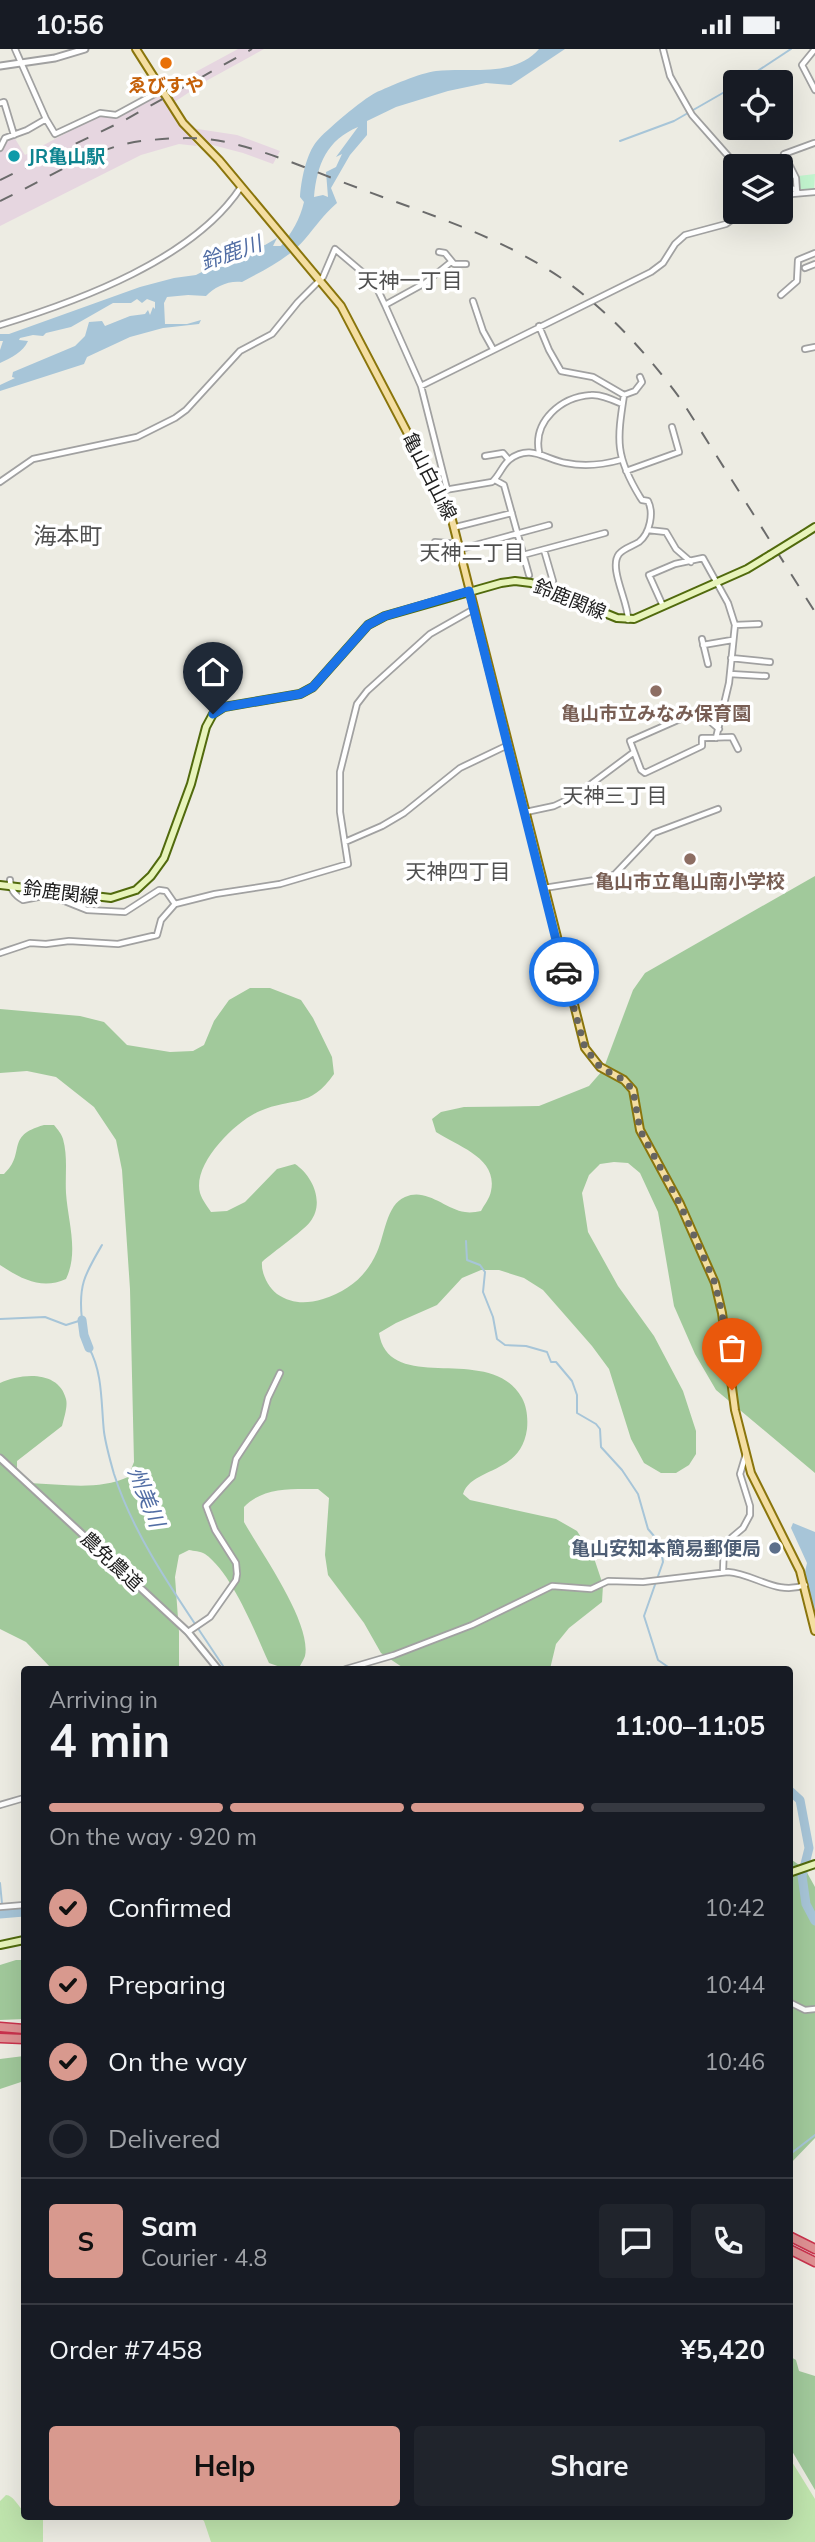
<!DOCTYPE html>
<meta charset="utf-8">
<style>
body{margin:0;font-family:Mulish,"Noto Sans JP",sans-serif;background:#20242c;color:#f1f3f6;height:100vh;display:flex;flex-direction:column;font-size:26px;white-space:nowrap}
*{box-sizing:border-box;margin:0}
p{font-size:23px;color:#9ea1a6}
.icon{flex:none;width:38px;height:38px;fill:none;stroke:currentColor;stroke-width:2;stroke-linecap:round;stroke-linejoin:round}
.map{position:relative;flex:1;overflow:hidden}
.panel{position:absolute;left:21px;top:1617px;width:772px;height:854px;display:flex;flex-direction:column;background:#171b24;border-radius:7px;box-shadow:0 7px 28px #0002}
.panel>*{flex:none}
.controls{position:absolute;left:723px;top:21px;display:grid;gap:14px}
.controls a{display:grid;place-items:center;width:70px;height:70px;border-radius:7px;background:#171b24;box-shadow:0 7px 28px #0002;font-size:35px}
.pin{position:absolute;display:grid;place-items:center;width:60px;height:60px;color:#fff;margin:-72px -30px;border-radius:50% 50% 50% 0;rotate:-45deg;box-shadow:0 0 7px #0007}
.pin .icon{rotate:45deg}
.courier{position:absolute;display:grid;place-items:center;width:70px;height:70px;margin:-35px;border:5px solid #1a73e8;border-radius:50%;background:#fff;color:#222;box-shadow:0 2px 9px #0007}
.summary em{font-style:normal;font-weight:700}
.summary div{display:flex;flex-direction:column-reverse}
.summary{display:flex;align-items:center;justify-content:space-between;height:119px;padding:0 28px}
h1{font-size:46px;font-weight:700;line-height:52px}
.bar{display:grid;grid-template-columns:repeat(4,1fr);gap:10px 7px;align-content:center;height:84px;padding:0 28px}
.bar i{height:9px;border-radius:5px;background:#363941}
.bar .active{background:#d8998e}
.bar p{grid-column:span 4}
.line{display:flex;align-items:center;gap:18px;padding:0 28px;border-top:2px solid #363941}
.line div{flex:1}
.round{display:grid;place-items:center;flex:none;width:74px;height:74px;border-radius:7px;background:#20242c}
ol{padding:0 28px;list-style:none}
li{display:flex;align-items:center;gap:21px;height:77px}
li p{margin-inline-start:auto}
li .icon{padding:7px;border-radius:50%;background:#d8998e;color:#111;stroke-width:4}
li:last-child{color:#9ea1a6}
li i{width:38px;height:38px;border:4px solid #363941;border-radius:50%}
.cta{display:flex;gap:14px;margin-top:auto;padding:14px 28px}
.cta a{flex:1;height:80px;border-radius:7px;background:#d8998e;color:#111;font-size:28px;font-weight:700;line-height:80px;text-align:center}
.cta a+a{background:#20242c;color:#f1f3f6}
.status{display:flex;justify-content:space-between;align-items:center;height:49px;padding:0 35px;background:#171b24;direction:ltr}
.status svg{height:19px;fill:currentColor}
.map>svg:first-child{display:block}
.industrial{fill:#e6d6e0}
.grass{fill:#bfe4ad}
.forest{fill:#a1c99b}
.park{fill:#c3f5cf}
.water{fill:#a7c5d8;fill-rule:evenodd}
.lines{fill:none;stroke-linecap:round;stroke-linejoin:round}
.stream{stroke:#a7c5d8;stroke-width:2}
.river{stroke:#a7c5d8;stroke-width:9}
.minor-casing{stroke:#a1a1a1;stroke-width:8}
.tertiary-casing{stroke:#a1a1a1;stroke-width:9}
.secondary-casing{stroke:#516a0d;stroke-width:10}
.primary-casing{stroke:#8a750c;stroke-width:10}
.motorway-casing{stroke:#ca324d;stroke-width:11}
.minor{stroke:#fff;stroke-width:4.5}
.tertiary{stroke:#fff;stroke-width:5}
.secondary{stroke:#e8f4bb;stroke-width:6}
.primary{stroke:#f4dea2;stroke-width:6}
.motorway{stroke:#df9193;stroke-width:8}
.rail{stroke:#6b6b6b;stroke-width:2;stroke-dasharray:14 14;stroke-linecap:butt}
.secondary-bridge-casing{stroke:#516a0d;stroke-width:10;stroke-linecap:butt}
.secondary-bridge{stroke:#e8f4bb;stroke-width:6}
.done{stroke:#666562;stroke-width:7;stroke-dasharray:0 12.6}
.route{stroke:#1a73e8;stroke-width:9}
.food-dot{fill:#e8710a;stroke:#fff;stroke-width:2.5}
.culture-dot{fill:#0f9aa8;stroke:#fff;stroke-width:2.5}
.education-dot{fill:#8d6e63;stroke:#fff;stroke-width:2.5}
.service-dot{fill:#5c6f8a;stroke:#fff;stroke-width:2.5}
.labels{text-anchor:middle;stroke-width:7;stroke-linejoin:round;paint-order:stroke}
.food-label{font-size:19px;font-weight:bold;fill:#c56008;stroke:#fff}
.culture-label{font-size:19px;font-weight:bold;fill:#0d838f;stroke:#fff;text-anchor:start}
.street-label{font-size:19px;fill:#1d1d1d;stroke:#fff}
.education-label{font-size:19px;font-weight:bold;fill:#785e54;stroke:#fff}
.service-label{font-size:19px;font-weight:bold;fill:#4e5e75;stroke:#fff;text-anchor:end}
.water-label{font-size:21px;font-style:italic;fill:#516da4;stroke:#fff}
.neighbourhood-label{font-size:21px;fill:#505050;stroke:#fff}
.quarter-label{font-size:23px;fill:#505050;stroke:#fff}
</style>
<div class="status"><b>10:56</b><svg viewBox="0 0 49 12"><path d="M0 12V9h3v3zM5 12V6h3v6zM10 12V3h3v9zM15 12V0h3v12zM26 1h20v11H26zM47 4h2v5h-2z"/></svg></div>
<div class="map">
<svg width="815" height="2493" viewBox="0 0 815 2493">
<rect width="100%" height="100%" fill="#edece3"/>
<!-- industrial -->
<path class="industrial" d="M238,0H264L206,32L173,54L164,40Z
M161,45L183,80L197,97L179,95L141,106L0,177V101L7,91L14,88L25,106L100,66L115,68Z
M191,79L237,86L280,102L273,115L243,104L205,94Z"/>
<!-- grass -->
<path class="grass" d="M789,2408L815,2450V2493H211L204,2472L199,2468H789Z
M6,2446C13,2446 19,2458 24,2463V2468H43V2493H0V2452Z"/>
<!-- forest -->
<path class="forest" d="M815,827V1424L716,1341L695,1305L674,1257L658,1163L640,1124L628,1114L614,1113L600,1115L589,1126L582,1144L588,1183L618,1237L654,1287L683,1342L696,1382V1405L689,1416L676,1424H661L644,1414L631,1390L609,1320L592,1297L543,1241L524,1229L499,1221H481L462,1229L437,1256L396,1274L379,1284C389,1348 491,1292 522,1349C527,1358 528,1370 527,1380C521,1426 472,1418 463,1445L470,1451L556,1470L577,1482L594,1509L603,1536L602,1553L569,1579L556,1595L550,1620H405L381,1604L364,1574L328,1526L325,1506L329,1449L318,1440C291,1440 263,1438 244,1458V1473C260,1502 312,1574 305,1607C304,1610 302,1613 300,1617L286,1620L269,1614C255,1583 232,1524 205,1505C200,1502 194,1502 189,1501L179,1506L175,1528L179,1583V1620H52L26,1593L0,1580V1334C21,1324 59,1321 66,1350C68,1357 64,1369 62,1377L17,1412V1421L29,1434C61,1435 98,1442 128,1428L134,1413L130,1240L122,1121L116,1091L94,1058L56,1028L27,1022L0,1024V960L80,967L104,973L127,996L170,1003L193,1002L204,996L214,972L229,951L250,939H270L301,951L313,969L332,1008L334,1025C310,1060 292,1048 260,1062C236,1072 192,1115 200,1144C202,1151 208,1158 211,1163L227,1162L245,1153L277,1120L295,1115C313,1127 325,1154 310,1173C301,1184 274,1202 262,1213C261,1224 268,1238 277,1245C292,1255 306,1255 323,1250C348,1242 366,1228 377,1203C385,1186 386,1156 405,1148C426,1138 445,1160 465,1163C470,1164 476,1163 481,1162C484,1156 490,1149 491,1142C498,1109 459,1098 436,1083L432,1070L441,1063L464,1058L539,1057L589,1037L603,1021L633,941L645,924Z
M44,1076H54C58,1081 61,1084 63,1090C68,1108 65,1126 66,1144C68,1173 79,1203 66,1230C42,1241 21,1230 0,1216V1125H4C27,1104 4,1087 44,1076Z
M789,1809L805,1820L815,1838V2089L789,2116Z
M16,1911H24V1970L0,1971V1916Z
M24,2007V2032L0,2040V2010Z
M789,2307L796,2311L799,2322L815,2327V2441L789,2397Z"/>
<!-- park -->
<path class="park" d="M815,125L814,141L799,140L798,127Z"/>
<!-- water -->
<path class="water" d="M539,0H565L511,36L486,34L448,42L396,58L367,72V86L350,106L331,139L337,154C322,167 317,176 305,190C288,210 264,221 242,233C229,231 214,238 206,247L188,246L167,248L164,254L165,275H187L201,271L199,275L163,279L130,288L87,308L84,315L0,342V336L15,329L12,328L13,323L75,297L85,287L89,273L102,272L105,277L130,267L145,265L148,261L150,266L153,258L155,260V253L147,250L142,254L137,250L131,254H113L71,278L46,284L43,287L33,286L20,289L19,291L28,292C23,303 11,309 0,314V301L3,292H0V285H9L140,238L174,229L196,226L240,203L265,196L277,189L273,197H281C292,184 300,170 304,153L300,148C301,132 306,105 317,92C325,82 363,50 375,44C390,37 420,24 436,22C470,18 514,29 539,0ZM358,78L336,108L342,105L336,118L326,123L328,148L323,146L314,148C317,115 327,91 358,78Z
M793,1474L815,1483V1576L805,1523L807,1514L791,1479Z"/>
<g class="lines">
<!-- stream -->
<path class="stream" d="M741,33L791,0
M620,92L674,72L735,37
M466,1192L467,1211L480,1216L485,1223L483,1243L493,1268L497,1290L505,1296L526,1297L547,1303L551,1313H556L572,1332L577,1346V1364L596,1375L600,1380L601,1398L622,1421L638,1445L648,1480L660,1494L663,1513L644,1567L658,1611L671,1620
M0,1270L45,1268L66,1276L82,1271C78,1236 85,1225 102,1196
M89,1299C103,1324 101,1355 104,1383C106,1397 110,1411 114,1425C136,1494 186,1560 225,1620
M0,1834L3,1865
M789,2106L815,2086"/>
<!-- river -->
<path class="river" d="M82,1271L84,1286L89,1299
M789,1741L800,1751L809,1799L802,1827L806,1855L815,1872
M0,1865L24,1863"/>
<defs>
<path id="minor" d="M15,0L46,70L55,85L100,64L116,66L162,41
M663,0L670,27L692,66L737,117
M815,0L802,16L815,41
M0,54L4,53L14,86
M0,99L5,89L27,81L46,70
M780,133L797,142
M797,144L796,129L784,105L814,94
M780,146L815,143
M439,203L445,204L454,215H466
M805,219L815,215
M781,246L797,232L798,211L815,204
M473,252L483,282L493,300
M385,256L425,234L451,213
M0,276C79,252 194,210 241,138
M539,277L549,301L561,322L593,328L624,346C617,392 615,407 640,448L642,451L648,452C654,464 650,484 639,493C633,497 624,499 619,505C608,519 629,554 628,571
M805,300L815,298
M421,337L651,223L663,214L675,195L685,186L726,175L743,163
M624,346L635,342L642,333L640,328
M539,403C533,372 561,348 591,346C601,345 613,351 622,355
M485,407L503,404L509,411
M626,422L679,403L672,378
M495,431L504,436L529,526
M0,433L33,410L137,388L175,369L186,361L240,302L272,285L298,253L323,228L335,200L374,233L385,256L421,337L447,440
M439,442L492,433C499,427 502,417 509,411C530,394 546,411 566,414C585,418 602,416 620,411
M456,478L512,464
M648,481L666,483L676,500L691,513
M435,493L459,495
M461,500L549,476
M544,501L553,532
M523,506L605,484
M663,557L649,526L675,515L703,509L728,554L735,576L729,634L716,689
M735,576L759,575
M702,590L708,615
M703,596L732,591
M731,609L770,613
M730,625L766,627
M719,680L712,674L705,659L630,692L641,721L645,724L702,697V689L732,688L738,700
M526,763L554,757L575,747L634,703
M345,793L382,777L404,764L460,719L508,696
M10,831C10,840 14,846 23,851L43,847L62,851L87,861L125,863L159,841L166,842L175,855
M544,839L608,829L615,825L654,784L718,760
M0,904L30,894L46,895L69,892L118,895L157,886L161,871L175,855L215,845L280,835L348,815L340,763V723L357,655L367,642L430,585L474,560
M723,1523L724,1495L743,1479L750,1466V1457L740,1425L746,1405
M188,1583L210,1568L236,1531L237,1525L236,1514L215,1481L206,1457L232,1428L236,1410L263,1369L268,1349L280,1324
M346,1620L394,1606L472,1576L552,1537L591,1540L608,1532L643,1533L728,1523C755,1525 777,1547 805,1536
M0,1756L24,1749
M0,1858L24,1856
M789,1953L805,1961L815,1960"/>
<path id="tertiary" d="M0,17L55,9L85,0
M0,1409L188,1583L218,1620"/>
<path id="secondary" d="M804,485L815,478
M0,836L111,849L136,841L151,827L164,809L191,735L206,678L213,665L224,658L300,645L313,638L368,576L385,567L501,534L515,532L531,534L617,569L634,570L747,520L770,506
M789,1824L815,1815
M0,1896L24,1891"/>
<path id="primary" d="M136,0L183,74L219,111L341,257L451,467L585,999L600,1018L624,1031L633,1041L640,1081L680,1155L715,1234L722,1264L735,1361L751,1424L800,1522L815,1582"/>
<path id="motorway" d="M0,1978L24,1980
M0,1989L24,1990
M789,2187L815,2200
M789,2200L815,2213"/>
</defs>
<!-- minor casing -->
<use href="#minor" class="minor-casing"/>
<!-- tertiary casing -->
<use href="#tertiary" class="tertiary-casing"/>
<!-- secondary casing -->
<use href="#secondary" class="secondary-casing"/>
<!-- primary casing -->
<use href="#primary" class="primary-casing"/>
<!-- motorway casing -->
<use href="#motorway" class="motorway-casing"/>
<!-- minor -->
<use href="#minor" class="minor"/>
<!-- tertiary -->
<use href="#tertiary" class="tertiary"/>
<!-- secondary -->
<use href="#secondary" class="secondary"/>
<!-- primary -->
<use href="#primary" class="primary"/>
<!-- motorway -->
<use href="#motorway" class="motorway"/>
<!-- rail -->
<path class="rail" d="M0,131L123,72L252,0
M0,152C43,132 94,98 141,92C169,89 198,87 226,93C272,103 317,124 361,140C430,166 502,188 564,231C610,263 648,306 682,352L815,563"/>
<defs>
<path id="secondary-bridge" d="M770,506L804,485"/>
</defs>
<!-- secondary-bridge casing -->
<use href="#secondary-bridge" class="secondary-bridge-casing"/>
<!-- secondary-bridge -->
<use href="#secondary-bridge" class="secondary-bridge"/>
</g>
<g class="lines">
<!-- done -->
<path class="done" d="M564,923L585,999L600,1018L624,1031L633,1041L640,1081L680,1155L715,1234L722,1264L732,1341"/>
<!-- route -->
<path class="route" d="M213,665L224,658L300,645L313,638L368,576L385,567L469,542L564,923"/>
</g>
<!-- markers -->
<circle class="food-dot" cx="166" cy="14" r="7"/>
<circle class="culture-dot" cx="14" cy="107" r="7"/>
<g class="education-dot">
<circle cx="656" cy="642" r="7"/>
<circle cx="690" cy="810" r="7"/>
</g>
<circle class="service-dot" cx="775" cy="1499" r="7"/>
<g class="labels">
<!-- food labels -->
<g class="food-label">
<text x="166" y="43">ゑびすや</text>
</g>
<!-- culture labels -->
<g class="culture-label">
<text x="28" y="114">JR亀山駅</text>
</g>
<!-- street labels -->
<g class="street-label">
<text transform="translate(430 427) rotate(63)" y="7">亀山白山線</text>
<text transform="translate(570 550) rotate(22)" y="7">鈴鹿関線</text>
<text transform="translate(61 843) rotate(7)" y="7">鈴鹿関線</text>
<text transform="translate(112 1512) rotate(43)" y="7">農免農道</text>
</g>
<!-- education labels -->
<g class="education-label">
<text x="656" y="671">亀山市立みなみ保育園</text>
<text x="690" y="839">亀山市立亀山南小学校</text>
</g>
<!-- service labels -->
<g class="service-label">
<text x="761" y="1506">亀山安知本簡易郵便局</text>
</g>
<!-- water labels -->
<g class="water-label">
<text transform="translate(231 204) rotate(-19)" y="7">鈴鹿川</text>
<text transform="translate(146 1448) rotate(68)" y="7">州美川</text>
</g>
<!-- neighbourhood labels -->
<g class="neighbourhood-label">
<text x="410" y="239">天神一丁目</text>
<text x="472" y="511">天神二丁目</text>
<text x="615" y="754">天神三丁目</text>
<text x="458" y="830">天神四丁目</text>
</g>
<!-- quarter labels -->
<g class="quarter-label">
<text x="68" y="495">海本町</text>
</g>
</g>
</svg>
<div class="controls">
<a><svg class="icon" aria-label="locate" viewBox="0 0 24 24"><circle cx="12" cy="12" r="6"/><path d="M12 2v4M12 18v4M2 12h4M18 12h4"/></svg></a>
<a><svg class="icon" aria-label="layers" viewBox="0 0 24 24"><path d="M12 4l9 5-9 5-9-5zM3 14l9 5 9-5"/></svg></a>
</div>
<div class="pin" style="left:732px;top:1341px;background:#ea580c"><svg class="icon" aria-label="bag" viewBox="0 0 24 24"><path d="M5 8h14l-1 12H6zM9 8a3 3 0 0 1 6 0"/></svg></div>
<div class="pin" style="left:213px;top:665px;background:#1f2937"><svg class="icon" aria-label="home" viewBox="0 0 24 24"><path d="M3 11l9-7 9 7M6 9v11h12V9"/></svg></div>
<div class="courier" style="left:564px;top:923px"><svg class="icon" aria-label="car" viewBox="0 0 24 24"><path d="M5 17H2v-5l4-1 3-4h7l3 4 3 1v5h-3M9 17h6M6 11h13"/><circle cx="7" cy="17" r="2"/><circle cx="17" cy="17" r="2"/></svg></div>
<section class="panel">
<div class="summary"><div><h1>4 min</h1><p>Arriving in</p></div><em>11:00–11:05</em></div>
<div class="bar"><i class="active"></i><i class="active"></i><i class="active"></i><i></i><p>On the way · 920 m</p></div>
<ol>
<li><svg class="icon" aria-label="check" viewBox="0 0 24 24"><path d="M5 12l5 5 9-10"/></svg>Confirmed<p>10:42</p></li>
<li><svg class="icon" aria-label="check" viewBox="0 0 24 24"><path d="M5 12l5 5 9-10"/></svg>Preparing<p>10:44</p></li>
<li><svg class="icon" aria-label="check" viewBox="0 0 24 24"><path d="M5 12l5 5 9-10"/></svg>On the way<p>10:46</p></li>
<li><i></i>Delivered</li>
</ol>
<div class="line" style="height:126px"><b class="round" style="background:#d8998e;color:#111">S</b><div><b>Sam</b><p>Courier · 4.8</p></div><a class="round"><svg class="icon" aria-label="chat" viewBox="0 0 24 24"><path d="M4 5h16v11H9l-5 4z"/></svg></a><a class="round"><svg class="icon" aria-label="phone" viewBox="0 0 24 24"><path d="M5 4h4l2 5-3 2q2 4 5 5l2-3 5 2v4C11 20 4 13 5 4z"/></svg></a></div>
<div class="line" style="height:91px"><div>Order #7458</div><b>¥5,420</b></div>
<div class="cta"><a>Help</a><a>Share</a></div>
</section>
</div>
